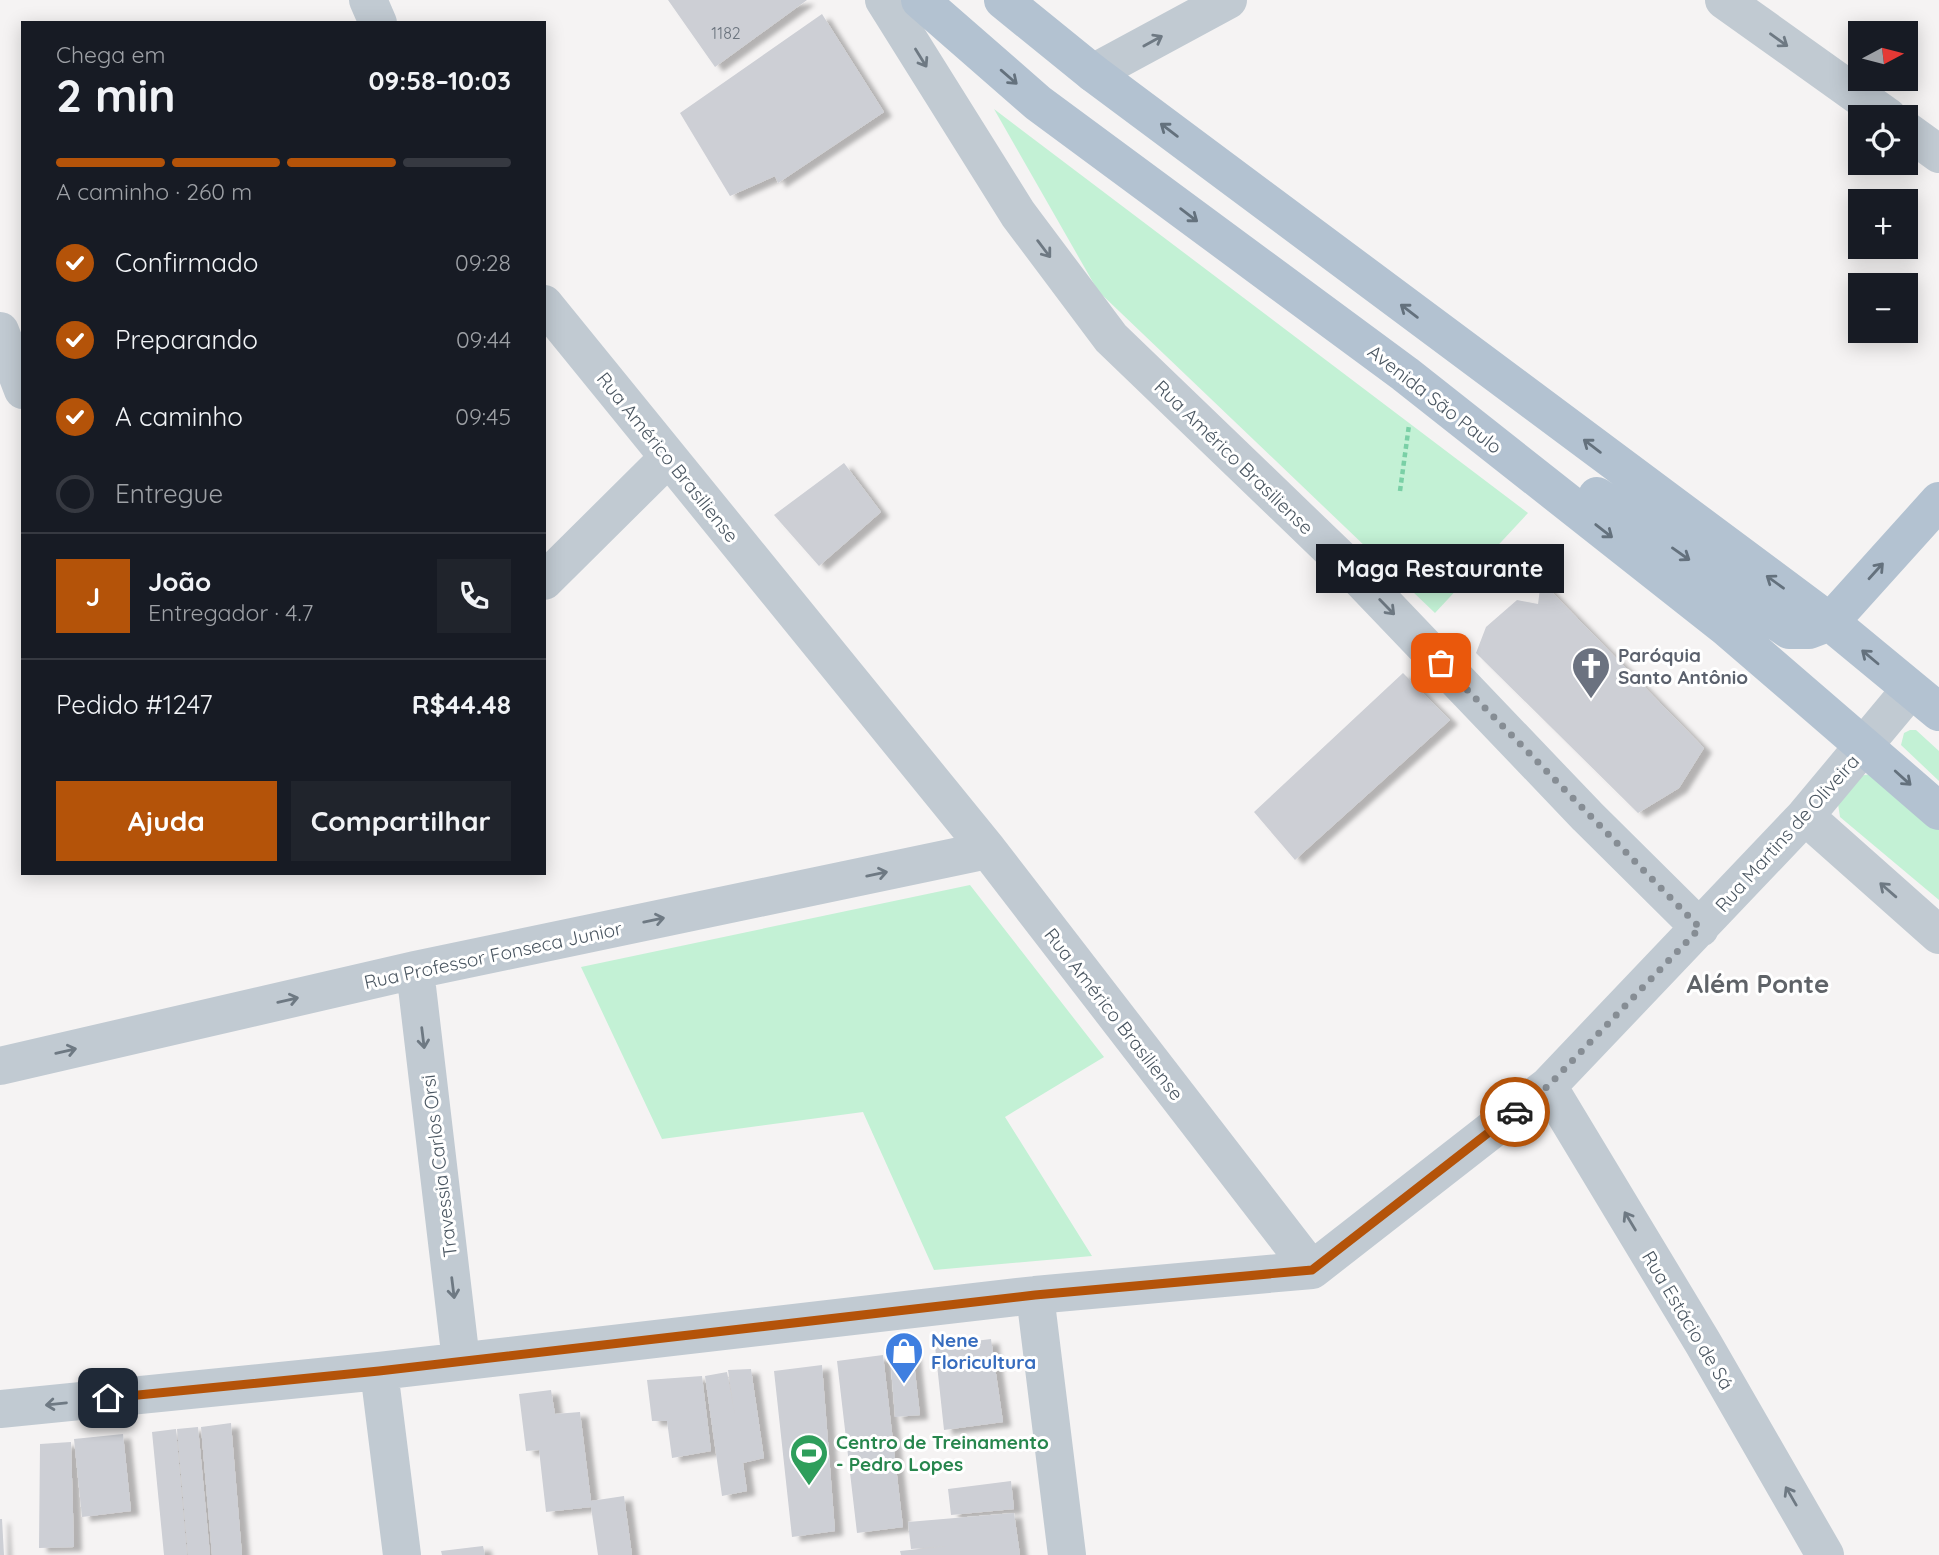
<!DOCTYPE html>
<html lang="pt">
<meta charset="utf-8">
<style>
body{margin:0;font-family:Quicksand,sans-serif;background:#20242c;color:#f1f3f6;height:100vh;display:flex;flex-direction:column;font-size:26px;white-space:nowrap}
*{box-sizing:border-box;margin:0}
p{font-size:23px;color:#9ea1a6}
.icon{flex:none;width:38px;height:38px;fill:none;stroke:currentColor;stroke-width:2;stroke-linecap:round;stroke-linejoin:round}
.map{position:relative;flex:1;overflow:hidden}
.sheet{position:absolute;left:21px;top:21px;width:525px;height:854px;display:flex;flex-direction:column;background:#171b24;border-radius:0px;box-shadow:0 4px 18px #0003}
.sheet>*{flex:none}
.needle{width:46px;rotate:83deg}
.buttons{position:absolute;left:1848px;top:21px;display:grid;gap:14px}
.buttons a{display:grid;place-items:center;width:70px;height:70px;border-radius:0px;background:#171b24;box-shadow:0 4px 18px #0003;font-size:35px}
.pin{position:absolute;display:grid;place-items:center;width:60px;height:60px;color:#fff;margin:-30px;border-radius:14px;box-shadow:0 4px 10px #0006}
.courier{position:absolute;display:grid;place-items:center;width:70px;height:70px;margin:-35px;border:5px solid #b45309;border-radius:50%;background:#fff;color:#222;box-shadow:0 2px 9px #0007}
.bubble{position:absolute;height:49px;border-radius:0px;background:#171b24;box-shadow:0 4px 18px #0003;font-size:23px;font-weight:700;line-height:49px;text-align:center}
.overview em{font-style:normal;font-weight:700}
.overview div{display:flex;flex-direction:column-reverse}
.overview{display:flex;align-items:center;justify-content:space-between;height:119px;padding:0 35px}
h1{font-size:46px;font-weight:700;line-height:52px}
.bar{display:grid;grid-template-columns:repeat(4,1fr);gap:10px 7px;align-content:center;height:84px;padding:0 35px}
.bar i{height:9px;border-radius:5px;background:#363941}
.bar .active{background:#b45309}
.bar p{grid-column:span 4}
.line{display:flex;align-items:center;gap:18px;padding:0 35px;border-top:2px solid #363941}
.line div{flex:1}
.round{display:grid;place-items:center;flex:none;width:74px;height:74px;border-radius:0px;background:#20242c}
ol{padding:0 35px;list-style:none}
li{display:flex;align-items:center;gap:21px;height:77px}
li p{margin-inline-start:auto}
li .icon{padding:7px;border-radius:50%;background:#b45309;color:#fff;stroke-width:4}
li:last-child{color:#9ea1a6}
li i{width:38px;height:38px;border:4px solid #363941;border-radius:50%}
.action{display:flex;gap:14px;margin-top:auto;padding:14px 35px}
.action a{flex:1;height:80px;border-radius:0px;background:#b45309;color:#fff;font-size:28px;font-weight:700;line-height:80px;text-align:center}
.action a+a{background:#20242c;color:#f1f3f6}
.map>svg:first-child{display:block}
.green{fill:#c3f1d5}
.building{fill:#cdcfd5;filter:url(#shadow)}
.lines{fill:none;stroke-linecap:round;stroke-linejoin:round}
.path{stroke:#7ad0a6;stroke-width:4.5;stroke-dasharray:5 3.5;stroke-linecap:butt}
.minor{stroke:#c1cad2;stroke-width:38}
.major{stroke:#b3c2d1;stroke-width:38}
.oneway{stroke:#6e7983}
.oneway2{stroke:#64717d}
.done{stroke:#868d94;stroke-width:7;stroke-dasharray:0 12.6}
.route{stroke:#b45309;stroke-width:9}
.labels{text-anchor:middle;stroke-width:6;stroke-linejoin:round;paint-order:stroke}
.number-label{font-size:16px;fill:#6b747e}
.street-label{font-size:19px;fill:#4a5661;stroke:#fff}
.worship-label{font-size:19px;font-weight:bold;fill:#5b616d;stroke:#fff;text-anchor:start}
.shop-label{font-size:19px;font-weight:bold;fill:#366cbe;stroke:#fff;text-anchor:start}
.leisure-label{font-size:19px;font-weight:bold;fill:#27864d;stroke:#fff;text-anchor:start}
.district-label{font-size:26px;font-weight:bold;fill:#5f6368;stroke:#fff}
</style>
<div class="map">
<svg width="1939" height="1555" viewBox="0 0 1939 1555">
<defs>
<filter id="shadow"><feDropShadow dx="8" dy="4.5" stdDeviation="2" flood-color="#0004"/></filter>
</defs>
<rect width="100%" height="100%" fill="#f5f3f3"/>
<!-- green -->
<path class="green" d="M994,109L1528,513L1435,613L1098,291Z
M1910,730H1916L1939,751V781L1901,745L1904,733Z
M1876,773L1939,829V900L1840,817L1838,804L1859,776Z
M970,885L1104,1057L1005,1117L1092,1256L934,1270L863,1112L662,1139L581,967Z"/>
<!-- building -->
<path class="building" d="M668,0H807L715,67Z
M822,14L884,112L778,183L775,176L730,196L680,113Z
M844,463L881,512L819,566L774,515Z
M1541,581L1704,748L1679,788L1638,813L1476,653L1486,627L1517,600L1538,604Z
M1403,673L1450,720L1295,860L1254,812Z
M991,1339L1003,1422L944,1430L935,1346Z
M913,1354L920,1415L895,1417L890,1355Z
M883,1355L903,1527L857,1533L837,1361Z
M822,1365L835,1531L792,1537L774,1371Z
M751,1369L764,1458L743,1463L747,1491L722,1496L705,1376L727,1372L735,1416L728,1370Z
M702,1376L711,1451L672,1458L667,1421H652L647,1380Z
M551,1390L555,1414L580,1412L591,1501L624,1496L632,1555H598L591,1507L546,1512L539,1450L526,1451L519,1394Z
M231,1423L242,1555H212L201,1427Z
M198,1427L210,1555H188L177,1429Z
M176,1429L187,1555H164L152,1432Z
M123,1434L131,1511L82,1517L74,1439Z
M71,1442L74,1547L39,1548L40,1444Z
M1011,1481L1014,1509L951,1515L948,1489Z
M1014,1513L1020,1555H901L900,1551L948,1546L911,1549L908,1522Z
M0,1519H2L4,1555H0Z
M483,1546L485,1555H442L441,1551Z"/>
<g class="lines">
<!-- path -->
<path class="path" d="M1400,491L1409,425"/>
<!-- minor -->
<path class="minor" d="M368,0L378,23
M884,0L1018,214L1111,338L1349,567L1587,816L1700,928
M1724,0L1888,117
M1093,73L1228,0
M1906,130L1939,154
M544,304L988,850L1312,1270
M0,331L23,390
M544,581L668,458
M1805,816L1939,935
M415,970L461,1361
M0,1066L415,970L988,850
M1548,1086L1703,1343L1825,1555
M1035,1295L1067,1555
M379,1371L402,1555
M0,1409L379,1371L1035,1295L1312,1270L1548,1086L1805,816L1910,690"/>
<!-- major -->
<path class="major" d="M920,0L1038,103L1405,374L1727,628L1939,811
M1003,0L1093,73L1830,622L1939,712
M1597,496L1789,630H1809L1830,622L1939,501"/>
</g>
<!-- one-way arrows -->
<defs><path id="oneway-shaft" d="M-6 0H5M1.5-3L5.5 0L1.5 3" fill="none" stroke-width="1.6" stroke-linecap="round" stroke-linejoin="round" transform="scale(1.75)"/></defs>
<g class="oneway">
<use href="#oneway-shaft" transform="translate(1779 40) rotate(36)"/>
<use href="#oneway-shaft" transform="translate(1153 41) rotate(-29)"/>
<use href="#oneway-shaft" transform="translate(921 58) rotate(58)"/>
<use href="#oneway-shaft" transform="translate(1044 249) rotate(53)"/>
<use href="#oneway-shaft" transform="translate(1387 607) rotate(46)"/>
<use href="#oneway-shaft" transform="translate(877 874) rotate(-12)"/>
<use href="#oneway-shaft" transform="translate(1888 890) rotate(-139)"/>
<use href="#oneway-shaft" transform="translate(654 920) rotate(-12)"/>
<use href="#oneway-shaft" transform="translate(288 1000) rotate(-13)"/>
<use href="#oneway-shaft" transform="translate(423 1038) rotate(83)"/>
<use href="#oneway-shaft" transform="translate(66 1051) rotate(-13)"/>
<use href="#oneway-shaft" transform="translate(1630 1221) rotate(-121)"/>
<use href="#oneway-shaft" transform="translate(453 1288) rotate(83)"/>
<use href="#oneway-shaft" transform="translate(56 1404) rotate(174)"/>
<use href="#oneway-shaft" transform="translate(1791 1496) rotate(-120)"/>
</g>
<g class="oneway2">
<use href="#oneway-shaft" transform="translate(1009 77) rotate(41)"/>
<use href="#oneway-shaft" transform="translate(1169 130) rotate(-143)"/>
<use href="#oneway-shaft" transform="translate(1189 215) rotate(37)"/>
<use href="#oneway-shaft" transform="translate(1409 311) rotate(-143)"/>
<use href="#oneway-shaft" transform="translate(1592 446) rotate(-143)"/>
<use href="#oneway-shaft" transform="translate(1604 531) rotate(38)"/>
<use href="#oneway-shaft" transform="translate(1681 554) rotate(35)"/>
<use href="#oneway-shaft" transform="translate(1876 571) rotate(-48)"/>
<use href="#oneway-shaft" transform="translate(1775 582) rotate(-144)"/>
<use href="#oneway-shaft" transform="translate(1870 657) rotate(-140)"/>
<use href="#oneway-shaft" transform="translate(1903 778) rotate(42)"/>
</g>
<g class="lines">
<!-- done -->
<path class="done" d="M1441,663L1700,928L1548,1086L1515,1112"/>
<!-- route -->
<path class="route" d="M108,1398L379,1371L1035,1295L1312,1270L1515,1112"/>
</g>
<!-- icons -->
<defs>
<symbol id="church-pin" viewBox="-11 -11 22 30"><path d="M0 17L-7.5 6A9.5 9.5 0 1 1 7.5 6Z" fill="#6b7280" stroke="#fff"/><path d="M-1.2-6h2.4v3.5h3.3v2.4h-3.3V6h-2.4V-.1h-3.3v-2.4h3.3Z" fill="#fff"/></symbol>
<symbol id="shop-pin" viewBox="-11 -11 22 30"><path d="M0 17L-7.5 6A9.5 9.5 0 1 1 7.5 6Z" fill="#3f7fe0" stroke="#fff"/><path d="M-5-2.5h2.3a2.7 3.5 0 0 1 5.4 0H5L5.5 6h-11ZM-1.5-2.5h3a1.5 2.3 0 0 0-3 0Z" fill="#fff"/></symbol>
<symbol id="stadium-pin" viewBox="-11 -11 22 30"><path d="M0 17L-7.5 6A9.5 9.5 0 1 1 7.5 6Z" fill="#2e9e5b" stroke="#fff"/><path d="M0-5a6.5 5 0 1 0 0 10a6.5 5 0 1 0 0-10ZM-3.5-1.8h7v3.6h-7Z" fill="#fff"/></symbol>
</defs>
<g fill-rule="evenodd">
<use href="#church-pin" x="1569" y="644" width="44" height="60"/>
<use href="#shop-pin" x="882" y="1329" width="44" height="60"/>
<use href="#stadium-pin" x="787" y="1431" width="44" height="60"/>
</g>
<g class="labels">
<!-- number labels -->
<g class="number-label">
<text x="726" y="39">1182</text>
</g>
<!-- street labels -->
<g class="street-label">
<text transform="translate(1435 399) rotate(38)" y="7">Avenida São Paulo</text>
<text transform="translate(668 457) rotate(51)" y="7">Rua Américo Brasiliense</text>
<text transform="translate(1234 457) rotate(44)" y="7">Rua Américo Brasiliense</text>
<text transform="translate(1787 833) rotate(-48)" y="7">Rua Martins de Oliveira</text>
<text transform="translate(493 955) rotate(-12)" y="7">Rua Professor Fonseca Junior</text>
<text transform="translate(1114 1014) rotate(52)" y="7">Rua Américo Brasiliense</text>
<text transform="translate(439 1166) rotate(-97)" y="7">Travessia Carlos Orsi</text>
<text transform="translate(1688 1320) rotate(59)" y="7">Rua Estácio de Sá</text>
</g>
<!-- worship labels -->
<g class="worship-label">
<text x="1618" y="662">Paróquia<tspan x="1618" dy="22">Santo Antônio</tspan></text>
</g>
<!-- shop labels -->
<g class="shop-label">
<text x="931" y="1347">Nene<tspan x="931" dy="22">Floricultura</tspan></text>
</g>
<!-- leisure labels -->
<g class="leisure-label">
<text x="836" y="1449">Centro de Treinamento<tspan x="836" dy="22">- Pedro Lopes</tspan></text>
</g>
<!-- district labels -->
<g class="district-label">
<text x="1758" y="993">Além Ponte</text>
</g>
</g>
</svg>
<div class="buttons">
<a><svg class="needle" viewBox="-14 -14 28 28"><path d="M0-13l5 13h-10z" fill="#e53935"/><path d="M0 13l5-13h-10z" fill="#9ea1a6"/></svg></a>
<a><svg class="icon" aria-label="locate" viewBox="0 0 24 24"><circle cx="12" cy="12" r="6"/><path d="M12 2v4M12 18v4M2 12h4M18 12h4"/></svg></a>
<a>+</a>
<a>−</a>
</div>
<div class="pin" style="left:1441px;top:663px;background:#ea580c"><svg class="icon" aria-label="bag" viewBox="0 0 24 24"><path d="M5 8h14l-1 12H6zM9 8a3 3 0 0 1 6 0"/></svg></div>
<div class="pin" style="left:108px;top:1398px;background:#1f2937"><svg class="icon" aria-label="home" viewBox="0 0 24 24"><path d="M3 11l9-7 9 7M6 9v11h12V9"/></svg></div>
<div class="courier" style="left:1515px;top:1112px"><svg class="icon" aria-label="car" viewBox="0 0 24 24"><path d="M5 17H2v-5l4-1 3-4h7l3 4 3 1v5h-3M9 17h6M6 11h13"/><circle cx="7" cy="17" r="2"/><circle cx="17" cy="17" r="2"/></svg></div>
<div class="bubble" style="left:1316px;top:544px;width:248px">Maga Restaurante</div>
<section class="sheet">
<div class="overview"><div><h1>2 min</h1><p>Chega em</p></div><em>09:58–10:03</em></div>
<div class="bar"><i class="active"></i><i class="active"></i><i class="active"></i><i></i><p>A caminho · 260 m</p></div>
<ol>
<li><svg class="icon" aria-label="check" viewBox="0 0 24 24"><path d="M5 12l5 5 9-10"/></svg>Confirmado<p>09:28</p></li>
<li><svg class="icon" aria-label="check" viewBox="0 0 24 24"><path d="M5 12l5 5 9-10"/></svg>Preparando<p>09:44</p></li>
<li><svg class="icon" aria-label="check" viewBox="0 0 24 24"><path d="M5 12l5 5 9-10"/></svg>A caminho<p>09:45</p></li>
<li><i></i>Entregue</li>
</ol>
<div class="line" style="height:126px"><b class="round" style="background:#b45309;color:#fff">J</b><div><b>João</b><p>Entregador · 4.7</p></div><a class="round"><svg class="icon" aria-label="phone" viewBox="0 0 24 24"><path d="M5 4h4l2 5-3 2q2 4 5 5l2-3 5 2v4C11 20 4 13 5 4z"/></svg></a></div>
<div class="line" style="height:91px"><div>Pedido #1247</div><b>R$44.48</b></div>
<div class="action"><a>Ajuda</a><a>Compartilhar</a></div>
</section>
</div>
